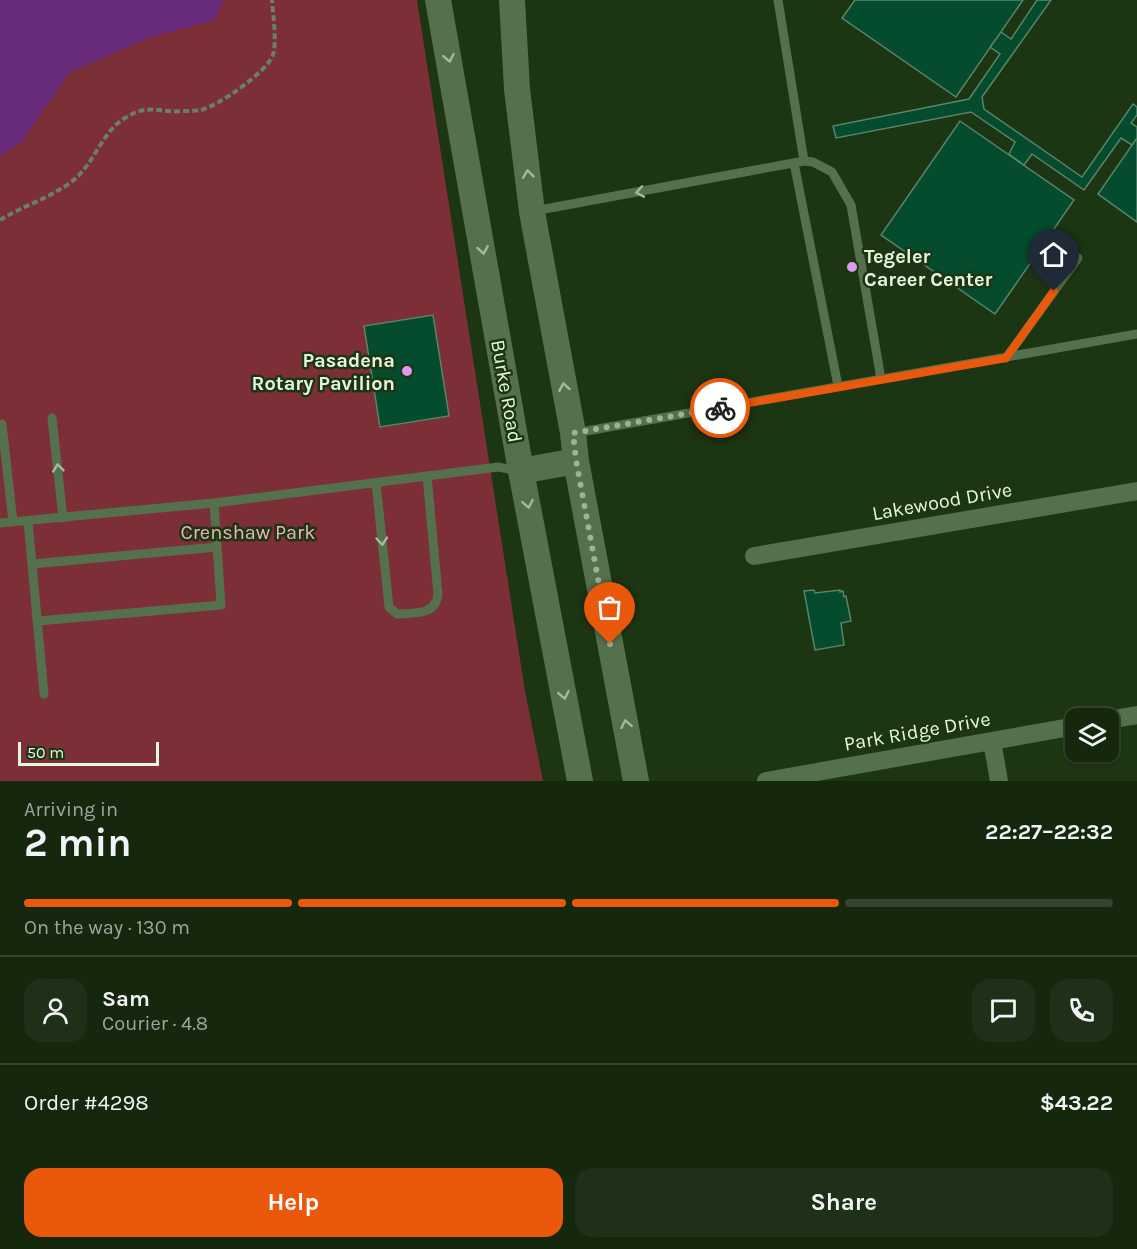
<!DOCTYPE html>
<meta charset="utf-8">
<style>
body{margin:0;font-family:Karla,sans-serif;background:#1e3017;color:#f1f3f6;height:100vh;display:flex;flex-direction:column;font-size:22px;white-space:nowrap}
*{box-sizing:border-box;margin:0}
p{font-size:20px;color:#9da69e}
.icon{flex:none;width:33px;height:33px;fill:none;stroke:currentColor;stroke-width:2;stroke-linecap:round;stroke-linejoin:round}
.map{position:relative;height:781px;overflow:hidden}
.drawer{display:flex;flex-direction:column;background:#15280e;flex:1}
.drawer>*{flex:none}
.controls{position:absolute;left:1065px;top:708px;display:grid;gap:12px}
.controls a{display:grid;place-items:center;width:54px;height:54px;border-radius:12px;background:#15280e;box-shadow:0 2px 4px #0004,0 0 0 2px #34442e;font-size:30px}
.scale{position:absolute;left:18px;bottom:15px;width:141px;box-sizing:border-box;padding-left:6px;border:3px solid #e5f5e0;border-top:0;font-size:16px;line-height:21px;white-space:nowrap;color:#e5f5e0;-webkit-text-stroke:4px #1c3513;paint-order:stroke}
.pin{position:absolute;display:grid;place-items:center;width:51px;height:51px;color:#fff;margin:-62px -26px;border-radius:50% 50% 50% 0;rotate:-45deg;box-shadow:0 0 6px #0007}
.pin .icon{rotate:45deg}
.courier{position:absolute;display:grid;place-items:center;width:60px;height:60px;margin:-30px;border:4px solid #ea580c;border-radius:50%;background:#fff;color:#222;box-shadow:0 2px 8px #0007}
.head em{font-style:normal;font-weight:700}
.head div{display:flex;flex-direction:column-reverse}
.head{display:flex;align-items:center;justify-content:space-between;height:102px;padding:0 24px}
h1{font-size:39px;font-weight:700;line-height:45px}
.bar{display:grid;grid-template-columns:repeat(4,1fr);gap:9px 6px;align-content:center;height:72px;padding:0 24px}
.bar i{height:8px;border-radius:4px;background:#34442e}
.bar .active{background:#ea580c}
.bar p{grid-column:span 4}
.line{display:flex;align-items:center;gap:15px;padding:0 24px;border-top:2px solid #34442e}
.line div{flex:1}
.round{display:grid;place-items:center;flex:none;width:63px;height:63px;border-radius:18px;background:#1e3017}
.cta{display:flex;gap:12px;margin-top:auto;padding:12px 24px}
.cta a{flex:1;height:69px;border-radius:18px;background:#ea580c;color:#fff;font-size:24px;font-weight:700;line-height:69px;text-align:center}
.cta a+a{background:#1e3017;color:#f1f3f6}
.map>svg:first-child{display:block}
.green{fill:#7c2f36}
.water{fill:#682b7b}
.building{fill:#054c2e;stroke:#58856b;stroke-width:1.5}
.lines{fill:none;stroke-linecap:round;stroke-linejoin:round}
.path{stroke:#6a8063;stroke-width:4;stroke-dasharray:6 3;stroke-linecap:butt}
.service{stroke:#55704c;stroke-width:9}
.minor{stroke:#55704c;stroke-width:18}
.secondary{stroke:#55704c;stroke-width:26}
.oneway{stroke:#a4b99d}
.done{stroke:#9fb298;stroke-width:6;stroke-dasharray:0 10.8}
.route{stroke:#ea580c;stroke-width:8}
.poi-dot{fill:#dd99f3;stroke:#1c3513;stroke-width:2}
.labels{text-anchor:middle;stroke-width:5;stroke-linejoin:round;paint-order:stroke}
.poi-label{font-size:20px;font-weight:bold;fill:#e5f5e0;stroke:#1c3513;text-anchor:start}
.street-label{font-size:20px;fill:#e5f5e0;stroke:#1c3513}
.park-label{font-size:20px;fill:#eeb4b4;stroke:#1c3513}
</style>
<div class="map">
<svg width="1137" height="781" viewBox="0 0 1137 781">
<rect width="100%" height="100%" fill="#1c3513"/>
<!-- green -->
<path class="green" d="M0,0H417L525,691L543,781H0Z"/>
<!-- water -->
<path class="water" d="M0,0H224L215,20L148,38L69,73L21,143L0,156Z"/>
<!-- building -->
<path class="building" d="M855,0H1023L956,97L842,18Z
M1037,0H1051L982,97L984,109L1082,177L1133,104L1137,107V115L1131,123L1137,127V138L1132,145L1121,138L1084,190L1032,154L1024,165L1009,154L1015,142L971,112L836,138L833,126L969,99L1000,54L990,47L1001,32L1011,39Z
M960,121L1074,200L995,314L881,235Z
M1137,138V222L1098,194Z
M433,315L449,416L380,427L364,326Z
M814,590L815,593L840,590V592L843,591L844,597L846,596L851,621L841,623L844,645L815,650L804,591Z"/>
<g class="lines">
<!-- path -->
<path class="path" d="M0,220C24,205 54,197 76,178C95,161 103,131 125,118C149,103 158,113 182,111C188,111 195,111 201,110C218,106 267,72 273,55C277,42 273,14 272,0"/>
<!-- service -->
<path class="service" d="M778,0L804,161
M794,163L838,386
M534,211L804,161L813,162L832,172L851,205L881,379
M1006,358L1078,258
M52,418L63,518
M2,424L13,522
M575,433L1137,334
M376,483L389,607L397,614C415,613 436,615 438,594L427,476
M28,521L44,694
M0,523L214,503L498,467L519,471
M32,564L217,547
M38,621L221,605L214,503"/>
<!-- minor -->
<path class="minor" d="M754,556L1137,491
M1108,720L1137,715
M992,741L999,781
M766,781L1076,726"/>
<!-- secondary -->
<path class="secondary" d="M438,0L521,471L580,781
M512,0L517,89L532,212L573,433L576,461L636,781
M521,471L576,461"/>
</g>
<!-- one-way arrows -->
<defs><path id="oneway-chevron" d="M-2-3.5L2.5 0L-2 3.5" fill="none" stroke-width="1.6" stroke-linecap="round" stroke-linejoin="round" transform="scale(1.5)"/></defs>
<g class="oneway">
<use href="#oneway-chevron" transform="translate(449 58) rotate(79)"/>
<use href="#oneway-chevron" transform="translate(528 174) rotate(-97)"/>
<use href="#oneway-chevron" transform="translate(640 192) rotate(170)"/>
<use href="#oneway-chevron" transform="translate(483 250) rotate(80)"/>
<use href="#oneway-chevron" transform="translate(564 387) rotate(-100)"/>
<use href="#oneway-chevron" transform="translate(58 468) rotate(-96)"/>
<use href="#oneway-chevron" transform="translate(528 504) rotate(79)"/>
<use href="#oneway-chevron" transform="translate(382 541) rotate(85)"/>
<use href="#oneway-chevron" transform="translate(564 695) rotate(79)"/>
<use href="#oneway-chevron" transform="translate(626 724) rotate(-101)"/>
</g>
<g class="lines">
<!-- done -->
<path class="done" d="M610,644L576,460L573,433L720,408"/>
<!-- route -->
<path class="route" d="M720,408L1006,358L1054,291"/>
</g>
<!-- markers -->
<g class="poi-dot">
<circle cx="852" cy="267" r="6"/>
<circle cx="407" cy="371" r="6"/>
</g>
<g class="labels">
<!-- poi labels -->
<g class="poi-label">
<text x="864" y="263">Tegeler<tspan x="864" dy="23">Career Center</tspan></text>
<text x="395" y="367" text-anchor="end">Pasadena<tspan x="395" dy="23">Rotary Pavilion</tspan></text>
</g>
<!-- street labels -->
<g class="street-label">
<text transform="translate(507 391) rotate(80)" y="7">Burke Road</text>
<text transform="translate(942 501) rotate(-10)" y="7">Lakewood Drive</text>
<text transform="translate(917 731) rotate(-10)" y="7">Park Ridge Drive</text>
</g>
<!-- park labels -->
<g class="park-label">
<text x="248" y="539">Crenshaw Park</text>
</g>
</g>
</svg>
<div class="controls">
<a><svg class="icon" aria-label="layers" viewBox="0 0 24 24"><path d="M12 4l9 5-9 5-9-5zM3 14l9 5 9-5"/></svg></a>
</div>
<div class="scale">50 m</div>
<div class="pin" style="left:610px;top:644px;background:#ea580c"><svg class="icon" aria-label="bag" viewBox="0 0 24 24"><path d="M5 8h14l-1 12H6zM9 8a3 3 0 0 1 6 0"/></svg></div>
<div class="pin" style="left:1054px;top:291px;background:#1f2937"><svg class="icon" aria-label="home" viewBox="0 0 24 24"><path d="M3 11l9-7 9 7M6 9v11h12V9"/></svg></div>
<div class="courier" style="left:720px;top:408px"><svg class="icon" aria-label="bike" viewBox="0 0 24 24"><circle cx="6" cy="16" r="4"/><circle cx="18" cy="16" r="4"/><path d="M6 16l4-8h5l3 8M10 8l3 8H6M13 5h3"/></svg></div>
</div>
<section class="drawer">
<div class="head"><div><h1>2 min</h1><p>Arriving in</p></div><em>22:27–22:32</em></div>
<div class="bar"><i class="active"></i><i class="active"></i><i class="active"></i><i></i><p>On the way · 130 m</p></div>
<div class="line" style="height:108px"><a class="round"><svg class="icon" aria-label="person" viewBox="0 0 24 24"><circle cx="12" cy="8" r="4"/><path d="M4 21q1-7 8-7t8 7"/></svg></a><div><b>Sam</b><p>Courier · 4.8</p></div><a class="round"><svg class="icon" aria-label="chat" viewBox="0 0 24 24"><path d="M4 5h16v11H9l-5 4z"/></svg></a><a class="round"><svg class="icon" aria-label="phone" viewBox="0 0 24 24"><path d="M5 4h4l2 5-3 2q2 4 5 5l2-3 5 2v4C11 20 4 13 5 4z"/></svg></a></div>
<div class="line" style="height:78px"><div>Order #4298</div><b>$43.22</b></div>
<div class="cta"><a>Help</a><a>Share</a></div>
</section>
